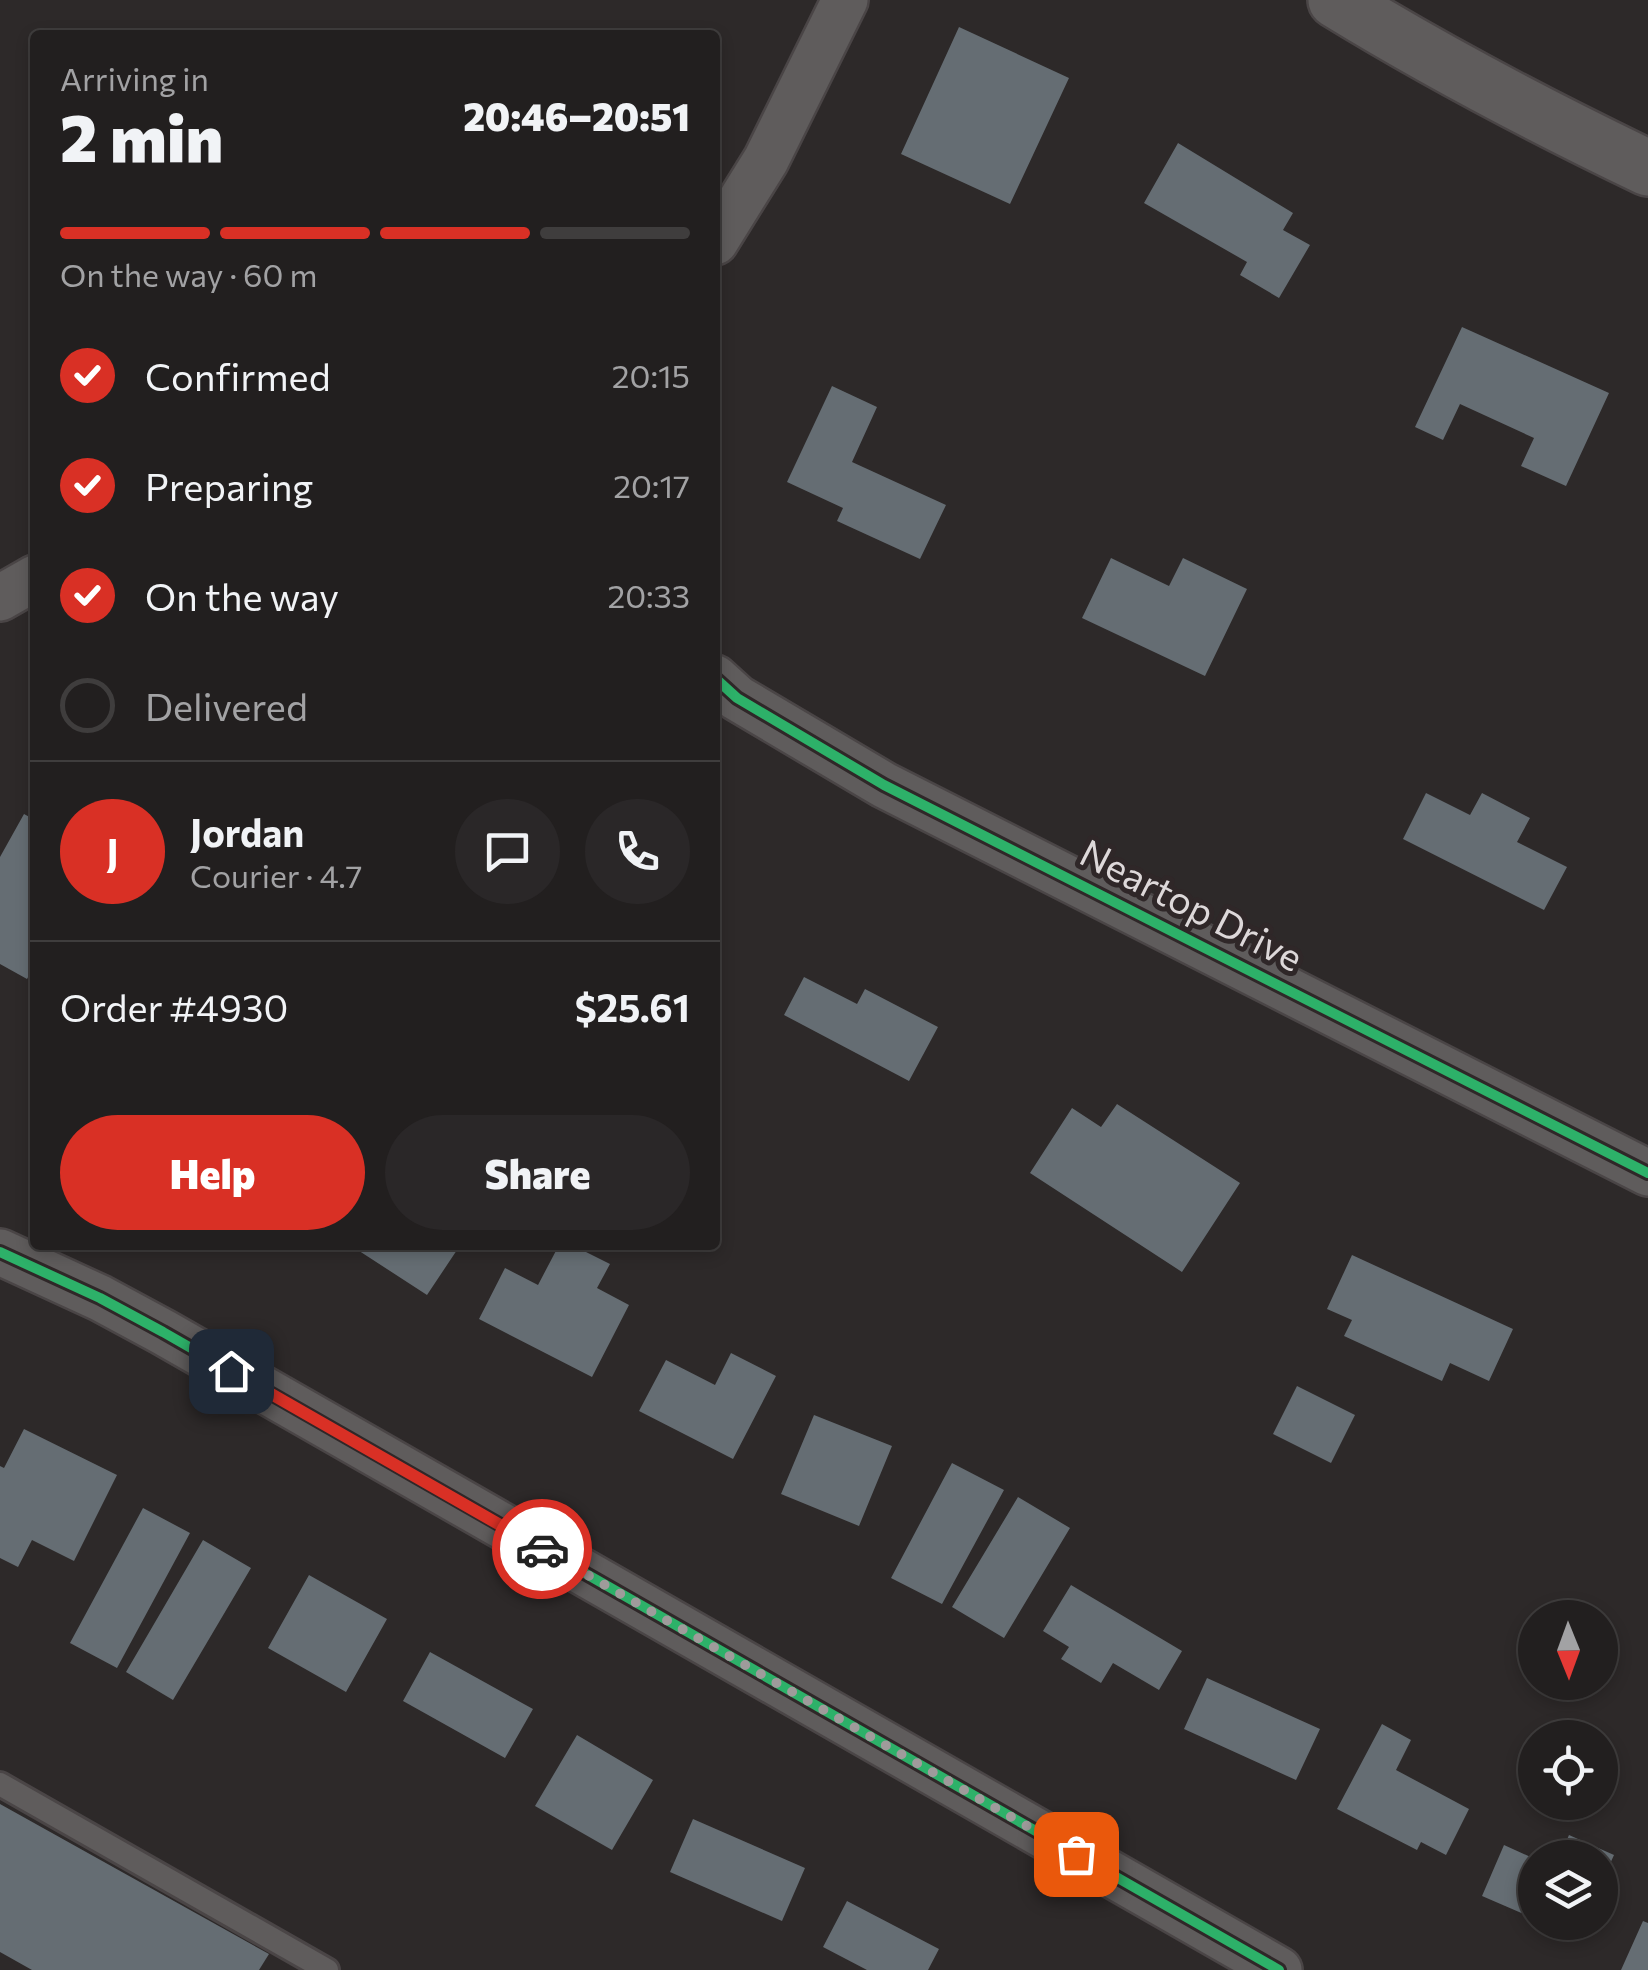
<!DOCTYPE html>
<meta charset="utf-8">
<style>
body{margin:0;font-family:Commissioner,sans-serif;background:#2a2728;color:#f1f3f6;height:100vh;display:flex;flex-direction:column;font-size:38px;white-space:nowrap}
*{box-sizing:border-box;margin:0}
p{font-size:32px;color:#a2a2a4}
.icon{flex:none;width:55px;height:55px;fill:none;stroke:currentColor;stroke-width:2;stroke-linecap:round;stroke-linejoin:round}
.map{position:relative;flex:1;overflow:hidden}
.sheet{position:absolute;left:30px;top:30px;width:690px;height:1220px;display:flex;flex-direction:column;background:#221f1f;border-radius:10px;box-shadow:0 5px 15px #0003,0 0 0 2px #3f3d3d}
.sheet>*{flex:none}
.needle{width:65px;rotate:179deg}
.tools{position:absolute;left:1518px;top:1600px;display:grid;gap:20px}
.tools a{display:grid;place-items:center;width:100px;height:100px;border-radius:50%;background:#221f1f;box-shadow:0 5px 15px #0003,0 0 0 2px #3f3d3d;font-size:50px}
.pin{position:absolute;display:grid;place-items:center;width:85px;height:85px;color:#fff;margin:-42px;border-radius:20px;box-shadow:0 5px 15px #0006}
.courier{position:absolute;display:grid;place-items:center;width:100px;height:100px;margin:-50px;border:8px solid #d93025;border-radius:50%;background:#fff;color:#222;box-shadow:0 2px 12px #0007}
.overview em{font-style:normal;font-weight:800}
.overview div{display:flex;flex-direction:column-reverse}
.overview{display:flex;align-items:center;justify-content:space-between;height:170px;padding:0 30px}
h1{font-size:65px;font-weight:800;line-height:75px}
.bar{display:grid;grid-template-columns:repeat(4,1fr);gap:15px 10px;align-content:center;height:120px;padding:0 30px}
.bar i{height:12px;border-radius:8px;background:#3f3d3d}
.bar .current{background:#d93025}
.bar p{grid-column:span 4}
.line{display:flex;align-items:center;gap:25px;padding:0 30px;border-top:2px solid #3f3d3d}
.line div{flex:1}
.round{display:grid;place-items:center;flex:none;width:105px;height:105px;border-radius:52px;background:#2a2728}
ol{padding:0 30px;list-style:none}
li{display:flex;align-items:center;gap:30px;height:110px}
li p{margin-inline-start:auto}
li .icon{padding:10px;border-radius:50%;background:#d93025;color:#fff;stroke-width:4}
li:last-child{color:#a2a2a4}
li i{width:55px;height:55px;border:5px solid #3f3d3d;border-radius:50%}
.cta{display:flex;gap:20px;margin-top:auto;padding:20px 30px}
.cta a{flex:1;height:115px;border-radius:60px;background:#d93025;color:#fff;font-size:40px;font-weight:800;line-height:115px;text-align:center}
.cta a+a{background:#2a2728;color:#f1f3f6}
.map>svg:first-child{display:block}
.building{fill:#656d73}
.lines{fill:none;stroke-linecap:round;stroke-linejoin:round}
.service-casing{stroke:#4a4546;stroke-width:28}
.minor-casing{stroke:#4a4546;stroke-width:50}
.tertiary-casing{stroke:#4a4546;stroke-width:60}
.service{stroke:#5f5c5c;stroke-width:22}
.minor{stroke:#5f5c5c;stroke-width:45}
.tertiary{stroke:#5f5c5c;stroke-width:55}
.cycleway-casing{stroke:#2f2728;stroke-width:16}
.cycleway{stroke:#2db169;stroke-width:10}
.done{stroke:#9f9b9b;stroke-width:10;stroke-dasharray:0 18}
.route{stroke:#d93025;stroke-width:12}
.labels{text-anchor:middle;stroke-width:10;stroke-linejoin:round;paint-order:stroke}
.street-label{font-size:38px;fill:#ddd8d9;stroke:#2f2728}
</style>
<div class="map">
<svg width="1648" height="1970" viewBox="0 0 1648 1970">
<rect width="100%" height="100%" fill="#2d2929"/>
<!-- building -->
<path class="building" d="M959,27L1069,78L1010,204L901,154Z
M1178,143L1293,213L1283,230L1310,245L1279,298L1240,275L1247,262L1144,203Z
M1462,327L1609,393L1566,486L1521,466L1534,438L1460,404L1443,440L1415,427Z
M832,386L877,407L852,462L946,505L920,559L837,521L843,508L787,482Z
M1111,558L1169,586L1183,558L1247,589L1205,676L1082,618Z
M1426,793L1470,815L1482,793L1530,818L1517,842L1567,867L1544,910L1403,839Z
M24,814L35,820V965L27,979L0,964V857Z
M804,977L857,1004L865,989L938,1027L909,1081L784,1015Z
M1117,1104L1240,1183L1182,1272L1030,1173L1072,1108L1101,1127Z
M350,1245H456L459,1247L427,1295Z
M559,1245H572L610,1264L597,1288L629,1305L592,1377L479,1319L505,1268L538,1285Z
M1352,1255L1513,1329L1489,1381L1450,1363L1442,1381L1344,1336L1352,1320L1327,1309Z
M731,1353L776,1376L733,1459L639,1411L666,1360L715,1385Z
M1297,1386L1355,1415L1331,1463L1273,1434Z
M814,1415L892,1446L859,1526L781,1494Z
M24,1429L117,1475L74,1561L32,1540L18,1567L0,1558V1466L4,1468Z
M952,1463L1004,1490L942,1604L891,1578Z
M1018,1497L1070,1528L1004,1638L952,1607Z
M143,1508L190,1533L117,1668L70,1643Z
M203,1540L251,1568L173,1700L126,1672Z
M309,1575L387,1619L346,1692L268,1648Z
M1071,1585L1182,1651L1159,1690L1113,1663L1101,1683L1061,1659L1069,1647L1043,1631Z
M430,1652L533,1709L505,1758L403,1701Z
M1207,1678L1320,1729L1296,1780L1184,1729Z
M1382,1724L1411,1740L1396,1770L1469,1809L1446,1855L1421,1842L1417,1850L1337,1809Z
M577,1735L653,1780L612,1850L535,1806Z
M0,1804L269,1954L259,1970H32L0,1952Z
M693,1819L805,1868L782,1921L670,1872Z
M1569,1835L1614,1855L1600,1886V1858H1559Z
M1504,1845L1535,1859V1919L1482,1896Z
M847,1901L939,1949L928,1970H867L823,1947Z
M1643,1921L1648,1923V1970H1621Z
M1542,1922H1584L1577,1938Z"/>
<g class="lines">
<defs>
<path id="service" d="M0,1784L327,1970"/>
<path id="minor" d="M715,242L766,160L845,0
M0,598L35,578
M715,678L737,698L884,785L1648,1173
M0,1252L100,1298L163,1332L1279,1970"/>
<path id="tertiary" d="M1336,0C1437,62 1542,117 1648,168"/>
</defs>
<!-- service casing -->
<use href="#service" class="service-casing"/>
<!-- minor casing -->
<use href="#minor" class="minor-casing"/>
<!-- tertiary casing -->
<use href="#tertiary" class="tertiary-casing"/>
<!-- service -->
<use href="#service" class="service"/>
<!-- minor -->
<use href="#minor" class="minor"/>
<!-- tertiary -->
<use href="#tertiary" class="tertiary"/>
<defs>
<path id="cycleway" d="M715,678L737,698L884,785L1648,1173
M0,1252L100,1298L163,1332L1279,1970"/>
</defs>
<!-- cycleway casing -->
<use href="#cycleway" class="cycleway-casing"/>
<!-- cycleway -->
<use href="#cycleway" class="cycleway"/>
</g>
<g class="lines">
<!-- done -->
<path class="done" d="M542,1549L1076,1854"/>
<!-- route -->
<path class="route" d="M231,1371L542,1549"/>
</g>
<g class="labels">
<!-- street labels -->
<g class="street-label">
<text transform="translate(1191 906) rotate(27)" y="13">Neartop Drive</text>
</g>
</g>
</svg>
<div class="tools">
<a><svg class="needle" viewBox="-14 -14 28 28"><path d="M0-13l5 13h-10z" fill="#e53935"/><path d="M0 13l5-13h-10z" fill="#a2a2a4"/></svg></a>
<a><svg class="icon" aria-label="locate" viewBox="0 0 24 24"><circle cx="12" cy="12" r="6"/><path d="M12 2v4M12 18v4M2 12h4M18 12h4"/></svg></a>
<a><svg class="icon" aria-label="layers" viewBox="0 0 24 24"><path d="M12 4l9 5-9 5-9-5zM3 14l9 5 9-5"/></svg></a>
</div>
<div class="pin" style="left:1076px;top:1854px;background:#ea580c"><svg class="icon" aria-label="bag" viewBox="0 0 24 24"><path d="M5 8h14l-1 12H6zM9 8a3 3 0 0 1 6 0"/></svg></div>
<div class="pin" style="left:231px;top:1371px;background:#1f2937"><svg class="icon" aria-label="home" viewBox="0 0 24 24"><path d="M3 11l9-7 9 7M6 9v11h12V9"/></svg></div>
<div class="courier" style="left:542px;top:1549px"><svg class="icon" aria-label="car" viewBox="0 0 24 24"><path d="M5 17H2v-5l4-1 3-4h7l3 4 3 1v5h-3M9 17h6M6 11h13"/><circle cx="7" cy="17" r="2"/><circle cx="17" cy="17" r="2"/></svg></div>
<section class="sheet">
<div class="overview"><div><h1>2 min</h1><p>Arriving in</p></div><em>20:46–20:51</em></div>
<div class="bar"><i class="current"></i><i class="current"></i><i class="current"></i><i></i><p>On the way · 60 m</p></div>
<ol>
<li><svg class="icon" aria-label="check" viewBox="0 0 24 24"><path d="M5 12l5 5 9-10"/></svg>Confirmed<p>20:15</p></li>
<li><svg class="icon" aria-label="check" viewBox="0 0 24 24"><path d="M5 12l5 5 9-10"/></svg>Preparing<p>20:17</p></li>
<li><svg class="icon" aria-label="check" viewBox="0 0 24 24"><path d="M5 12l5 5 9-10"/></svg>On the way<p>20:33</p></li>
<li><i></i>Delivered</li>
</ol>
<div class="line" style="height:180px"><b class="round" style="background:#d93025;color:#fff">J</b><div><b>Jordan</b><p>Courier · 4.7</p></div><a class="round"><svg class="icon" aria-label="chat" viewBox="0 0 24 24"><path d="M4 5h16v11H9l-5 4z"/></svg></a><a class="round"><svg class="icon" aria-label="phone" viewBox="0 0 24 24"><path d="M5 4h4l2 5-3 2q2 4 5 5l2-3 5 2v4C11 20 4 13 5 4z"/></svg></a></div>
<div class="line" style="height:130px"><div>Order #4930</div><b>$25.61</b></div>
<div class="cta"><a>Help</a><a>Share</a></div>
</section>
</div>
